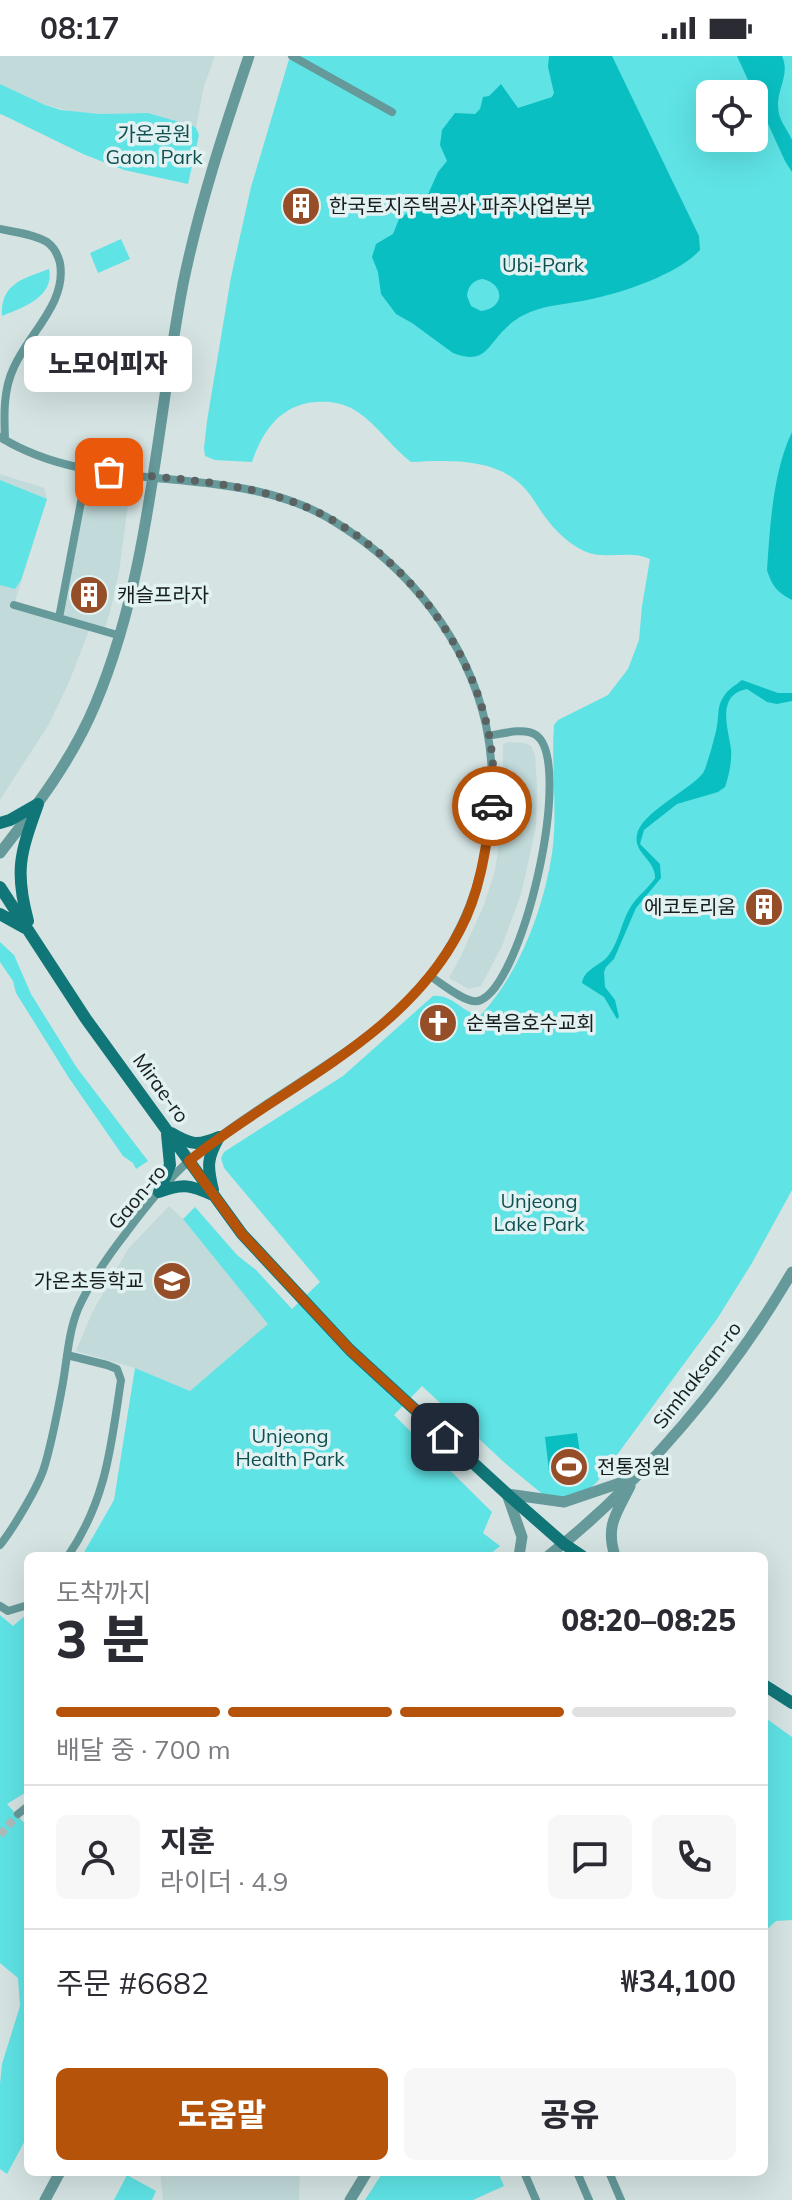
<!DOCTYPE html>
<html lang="ko">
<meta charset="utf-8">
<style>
body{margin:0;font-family:Mulish,"Noto Sans KR",sans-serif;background:#f7f7f7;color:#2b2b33;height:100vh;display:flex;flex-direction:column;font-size:30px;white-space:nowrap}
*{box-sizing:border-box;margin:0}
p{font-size:26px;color:#7c7c81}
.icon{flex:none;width:44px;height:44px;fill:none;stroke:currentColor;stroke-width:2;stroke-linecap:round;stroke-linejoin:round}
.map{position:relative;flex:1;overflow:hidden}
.drawer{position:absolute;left:24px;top:1496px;width:744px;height:624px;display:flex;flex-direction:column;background:#fff;border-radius:12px;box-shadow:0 8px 32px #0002}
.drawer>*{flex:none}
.tools{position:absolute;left:696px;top:24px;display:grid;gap:16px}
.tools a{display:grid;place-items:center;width:72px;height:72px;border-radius:12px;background:#fff;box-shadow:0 8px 32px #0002;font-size:40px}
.pin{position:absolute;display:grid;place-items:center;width:68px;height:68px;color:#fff;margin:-34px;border-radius:16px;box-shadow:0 4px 12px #0006}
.courier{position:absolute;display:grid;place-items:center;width:80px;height:80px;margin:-40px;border:6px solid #b45309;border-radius:50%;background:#fff;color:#222;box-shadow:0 2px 10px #0007}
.bubble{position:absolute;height:56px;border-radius:12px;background:#fff;box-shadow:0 8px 32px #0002;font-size:26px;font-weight:800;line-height:56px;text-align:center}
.headline em{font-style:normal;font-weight:800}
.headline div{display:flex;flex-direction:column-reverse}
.headline{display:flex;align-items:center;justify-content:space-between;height:136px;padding:0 32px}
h1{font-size:52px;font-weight:800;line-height:60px}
.bar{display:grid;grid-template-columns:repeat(4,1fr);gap:12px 8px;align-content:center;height:96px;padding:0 32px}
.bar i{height:10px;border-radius:6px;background:#e1e1e2}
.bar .selected{background:#b45309}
.bar p{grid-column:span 4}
.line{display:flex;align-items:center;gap:20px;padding:0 32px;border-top:2px solid #e1e1e2}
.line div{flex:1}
.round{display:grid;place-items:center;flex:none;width:84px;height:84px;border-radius:12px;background:#f7f7f7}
.cta{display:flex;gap:16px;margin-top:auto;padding:16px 32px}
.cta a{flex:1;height:92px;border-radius:12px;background:#b45309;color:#fff;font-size:32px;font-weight:800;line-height:92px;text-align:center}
.cta a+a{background:#f7f7f7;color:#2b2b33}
.status{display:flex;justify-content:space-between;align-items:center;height:56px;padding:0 40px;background:#fff;direction:ltr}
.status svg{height:22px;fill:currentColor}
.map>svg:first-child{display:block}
.built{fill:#c2dada}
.green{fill:#5fe3e5;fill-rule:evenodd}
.water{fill:#0abfc2;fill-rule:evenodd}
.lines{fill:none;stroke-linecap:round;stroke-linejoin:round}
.minor-tunnel{stroke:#afbbbb;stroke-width:8;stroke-dasharray:8 4;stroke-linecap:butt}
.minor{stroke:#65999a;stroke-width:8}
.tertiary{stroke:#65999a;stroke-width:11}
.secondary{stroke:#117678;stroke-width:12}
.done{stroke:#5a6262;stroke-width:8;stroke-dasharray:0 14.4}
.route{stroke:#b45309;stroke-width:10}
.labels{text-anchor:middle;stroke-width:7;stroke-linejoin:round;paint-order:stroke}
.park-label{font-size:20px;fill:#105051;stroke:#e2f1f1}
.poi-label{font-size:20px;fill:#171c1c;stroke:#e2f1f1;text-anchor:start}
.street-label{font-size:20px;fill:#171c1c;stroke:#e2f1f1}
</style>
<div class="status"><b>08:17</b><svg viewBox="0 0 49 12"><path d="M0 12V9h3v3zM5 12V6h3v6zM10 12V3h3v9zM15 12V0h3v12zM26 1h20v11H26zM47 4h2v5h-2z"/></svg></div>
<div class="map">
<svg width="792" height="2144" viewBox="0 0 792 2144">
<rect width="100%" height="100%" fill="#d5e3e3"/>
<!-- built -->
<path class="built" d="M0,0H215L204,30L196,72L148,57L99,58L75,56L45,49L0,28Z
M87,414L132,418L119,516L111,552L104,575L90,572L69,626L49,668L0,744V418L44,432L47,443L14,549L58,562Z
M508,686L524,687L531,690L535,699L537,730L536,771L521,838L502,890L481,930L469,933L449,922L461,900L484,849L495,815L503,758V688Z
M169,1150L183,1163L269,1268L190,1335L135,1312L76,1295L92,1257L128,1193Z
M160,2116H300L299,2144H163Z"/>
<!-- green -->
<path class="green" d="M290,0H792V1134L752,1207L717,1263L597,1426L578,1443L546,1441L506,1408L422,1330L394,1359L492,1456L483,1477L500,1490L488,1500H82L114,1444L135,1312L190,1335L268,1268L183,1163L195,1151L237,1199L256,1214L292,1253L320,1226L224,1112L221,1102L224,1096L343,1020L433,940C452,938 463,957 480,960C519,918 543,855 552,798C558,756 551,712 554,669L558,664L608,639L628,613L639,584L642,550L650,503C629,493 606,505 584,495C560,483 547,465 533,443C506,401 455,404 411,406C389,389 375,365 351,352C339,346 327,345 315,346C280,349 262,376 252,406L215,404L205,400L204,392L207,365L231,221L251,131ZM710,38H754V82H710Z
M0,28L45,49L61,54L99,58L148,57L193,70L196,72L199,79L188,128L124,114L83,98L3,59L0,58Z
M121,183L130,203L98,217L90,197Z
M49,213C55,241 22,252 2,260C0,227 25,222 49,213Z
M0,424L47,443L21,524L15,533L0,529Z
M0,886L14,899L31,938L77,1012L148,1105L136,1113L133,1107L123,1100L69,1022L16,937L13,925L0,906Z
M28,1557V1735L7,1748L25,1768L28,1766V2079L7,2118L0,2113V2028L2,2008L20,1950L18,1922L0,1907V1559L13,1570Z
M764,1661L792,1681V1864L776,1865L764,1876Z
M383,2116H498L504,2130L473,2144H365Z
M127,2119L156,2135L152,2144H114Z"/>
<!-- water -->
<path class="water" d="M549,0H612L699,180L700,194C676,220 616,239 582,245C566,248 549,249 533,255C524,258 514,264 507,271C487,289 486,310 453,297L412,267L396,258L381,238L378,216L372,201L376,188L393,178L399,163L425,145L438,116L447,105L440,89L442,74L455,57L475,58L480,53L483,41L489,40L501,28L518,52L552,41L554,37L548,11ZM483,223C506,229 504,253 481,255L471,250L467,240C468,230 473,224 483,223Z
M737,0H782C790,18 778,31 778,49C778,65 787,72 792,84C792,93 792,107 792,116L785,105Z
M792,376V544C777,536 772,530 767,514C770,469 773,416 792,376Z
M742,624L778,637H792V645L777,648L767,646L747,633C716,639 728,672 731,693C732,705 729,720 725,731L718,736L677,748L644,774L640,788L660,808L661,822L636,852L614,903L606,911L604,916L605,931L615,944L619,961L617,963L604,941L582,927C584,913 600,910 608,900C619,886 621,867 630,852C636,841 648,833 655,822C656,804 633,797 637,779C640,757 690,734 703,717C707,711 716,677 717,670C719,659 717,649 724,640C728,633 736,629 742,624Z
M577,1377L582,1411L549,1415L545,1381Z"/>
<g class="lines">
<!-- minor-tunnel -->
<path class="minor-tunnel" d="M0,1779L18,1758"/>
<!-- minor -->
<path class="minor" d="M292,0L392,56
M0,173C15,176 34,178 47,186C54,191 58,199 60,207C67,247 29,277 14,311C3,334 4,359 5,384
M0,381C101,444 233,402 335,466C409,511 467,584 486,669C496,717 493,767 481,814C448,941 363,984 262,1051C237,1068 212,1084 190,1104C166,1125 145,1151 126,1177C108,1200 90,1226 78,1253C68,1277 67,1306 62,1332C57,1358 52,1386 44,1412C38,1431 13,1473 0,1489
M14,549L121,580
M59,562L87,414
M430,920C441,927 466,948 478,945C522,935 575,706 536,679C524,671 501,678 488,680
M67,1299L107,1309L117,1313L121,1324C111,1389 107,1443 68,1500
M0,1550L8,1555L28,1549
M18,1758L28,1750
M524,2116L536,2144
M577,2116L589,2144
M609,2116L621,2144"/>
<!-- tertiary -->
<path class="tertiary" d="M0,797C36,751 72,704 95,649C151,516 156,368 183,228C199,150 224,74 249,0
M519,1500L522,1481L507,1438L564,1446L626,1425
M548,1500C642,1427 732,1319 792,1216
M615,1500C605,1469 617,1457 630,1430
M45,2144L60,2116
M350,2144L367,2116"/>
<!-- secondary -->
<path class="secondary" d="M0,767L10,764L38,748
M0,831L86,963L242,1178L350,1294L507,1438L564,1488L582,1500
M0,858L25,872
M28,865C14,813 21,796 38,748
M171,1077C191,1089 198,1090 219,1081
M213,1134C207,1110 207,1102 219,1081
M159,1136L170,1109L167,1078
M159,1136C183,1127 190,1129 213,1139
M764,1629L792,1647"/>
</g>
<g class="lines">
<!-- done -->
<path class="done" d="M109,416C172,423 237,425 296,447C409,489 507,627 492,750"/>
<!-- route -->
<path class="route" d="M445,1381L350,1294L242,1178L189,1105C280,1031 404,983 460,874C480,837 486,792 492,750"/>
</g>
<!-- icons -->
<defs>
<symbol id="building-disc" viewBox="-11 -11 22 22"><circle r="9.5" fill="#964e29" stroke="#e2f1f1"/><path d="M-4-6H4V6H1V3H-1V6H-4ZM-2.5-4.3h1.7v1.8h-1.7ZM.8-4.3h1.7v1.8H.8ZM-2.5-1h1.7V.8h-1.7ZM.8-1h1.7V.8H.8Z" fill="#fff"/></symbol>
<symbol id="church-disc" viewBox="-11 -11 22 22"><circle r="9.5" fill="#964e29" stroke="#e2f1f1"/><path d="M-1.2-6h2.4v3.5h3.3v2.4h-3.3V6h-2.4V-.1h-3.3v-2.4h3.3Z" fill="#fff"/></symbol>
<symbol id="school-disc" viewBox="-11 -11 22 22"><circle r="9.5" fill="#964e29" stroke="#e2f1f1"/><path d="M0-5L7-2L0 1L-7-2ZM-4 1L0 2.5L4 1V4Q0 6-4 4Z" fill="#fff"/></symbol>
<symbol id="stadium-disc" viewBox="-11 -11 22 22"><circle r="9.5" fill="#964e29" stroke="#e2f1f1"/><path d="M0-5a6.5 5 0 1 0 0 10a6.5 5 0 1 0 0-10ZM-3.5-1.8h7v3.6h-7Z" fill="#fff"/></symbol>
</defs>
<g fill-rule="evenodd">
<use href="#building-disc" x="279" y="128" width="44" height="44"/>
<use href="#building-disc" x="67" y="517" width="44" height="44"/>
<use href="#building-disc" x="742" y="829" width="44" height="44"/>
<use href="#church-disc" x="416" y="945" width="44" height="44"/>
<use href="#school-disc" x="150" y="1203" width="44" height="44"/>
<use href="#stadium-disc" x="547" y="1389" width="44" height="44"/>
</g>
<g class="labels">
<!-- park labels -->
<g class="park-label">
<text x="154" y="85">가온공원<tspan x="154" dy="23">Gaon Park</tspan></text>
<text x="543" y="216">Ubi-Park</text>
<text x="539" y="1152">Unjeong<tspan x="539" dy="23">Lake Park</tspan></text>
<text x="290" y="1387">Unjeong<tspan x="290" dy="23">Health Park</tspan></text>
</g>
<!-- poi labels -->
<g class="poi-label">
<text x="329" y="157">한국토지주택공사 파주사업본부</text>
<text x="117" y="546">캐슬프라자</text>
<text x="736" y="858" text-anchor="end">에코토리움</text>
<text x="466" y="974">순복음호수교회</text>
<text x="144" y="1232" text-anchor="end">가온초등학교</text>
<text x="597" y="1418">전통정원</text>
</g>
<!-- street labels -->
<g class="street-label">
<text transform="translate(161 1032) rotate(54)" y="7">Mirae-ro</text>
<text transform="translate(137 1141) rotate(-50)" y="7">Gaon-ro</text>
<text transform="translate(697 1319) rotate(-52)" y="7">Simhaksan-ro</text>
</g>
</g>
</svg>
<div class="tools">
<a><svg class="icon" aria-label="locate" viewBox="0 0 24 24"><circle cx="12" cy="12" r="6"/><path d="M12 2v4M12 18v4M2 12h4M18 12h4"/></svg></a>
</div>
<div class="pin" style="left:109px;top:416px;background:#ea580c"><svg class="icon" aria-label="bag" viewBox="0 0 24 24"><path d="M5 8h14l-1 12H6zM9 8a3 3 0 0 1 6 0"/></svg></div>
<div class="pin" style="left:445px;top:1381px;background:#1f2937"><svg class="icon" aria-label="home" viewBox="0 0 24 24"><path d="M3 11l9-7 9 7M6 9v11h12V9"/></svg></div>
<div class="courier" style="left:492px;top:750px"><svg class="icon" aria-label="car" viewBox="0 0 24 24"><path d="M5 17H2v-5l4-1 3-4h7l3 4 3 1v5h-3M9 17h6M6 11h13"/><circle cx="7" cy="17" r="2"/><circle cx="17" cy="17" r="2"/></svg></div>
<div class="bubble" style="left:24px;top:280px;width:168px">노모어피자</div>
<section class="drawer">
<div class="headline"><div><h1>3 분</h1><p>도착까지</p></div><em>08:20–08:25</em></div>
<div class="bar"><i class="selected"></i><i class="selected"></i><i class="selected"></i><i></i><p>배달 중 · 700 m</p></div>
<div class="line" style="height:144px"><a class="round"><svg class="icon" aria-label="person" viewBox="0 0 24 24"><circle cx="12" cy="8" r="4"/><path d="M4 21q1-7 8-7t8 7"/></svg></a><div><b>지훈</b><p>라이더 · 4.9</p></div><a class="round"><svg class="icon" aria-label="chat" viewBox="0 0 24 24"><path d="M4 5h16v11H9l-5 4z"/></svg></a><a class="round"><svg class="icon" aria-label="phone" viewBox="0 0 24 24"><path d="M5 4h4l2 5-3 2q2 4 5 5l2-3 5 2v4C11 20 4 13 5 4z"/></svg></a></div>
<div class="line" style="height:104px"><div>주문 #6682</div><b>₩34,100</b></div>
<div class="cta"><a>도움말</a><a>공유</a></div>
</section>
</div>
